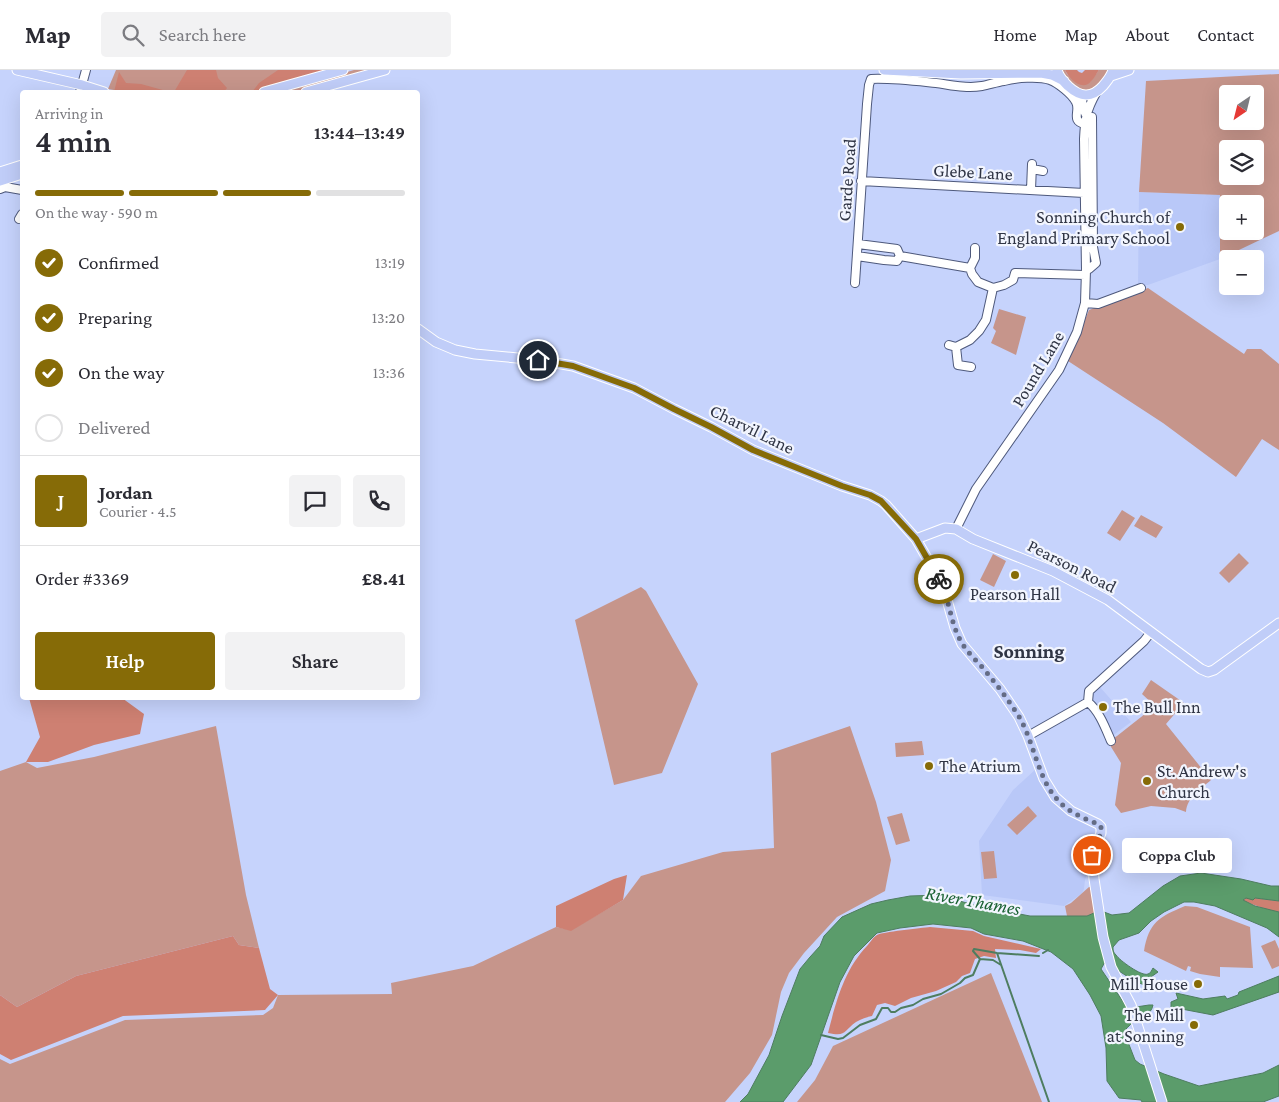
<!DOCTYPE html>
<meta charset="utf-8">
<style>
body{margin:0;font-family:"Crimson Pro",serif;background:#f2f2f3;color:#2b2b33;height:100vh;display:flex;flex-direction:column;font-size:19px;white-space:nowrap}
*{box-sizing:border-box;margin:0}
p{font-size:16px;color:#7c7c81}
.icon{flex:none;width:28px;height:28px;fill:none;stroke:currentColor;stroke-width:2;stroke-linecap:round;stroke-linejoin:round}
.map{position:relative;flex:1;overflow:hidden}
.drawer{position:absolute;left:20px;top:20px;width:400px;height:610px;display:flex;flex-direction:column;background:#fff;border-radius:5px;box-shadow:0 5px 20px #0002}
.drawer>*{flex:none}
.needle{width:32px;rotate:215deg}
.fabs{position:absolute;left:1219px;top:15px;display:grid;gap:10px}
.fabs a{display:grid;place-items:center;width:45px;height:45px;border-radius:5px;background:#fff;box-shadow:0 5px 20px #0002;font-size:25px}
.pin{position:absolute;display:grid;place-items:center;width:42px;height:42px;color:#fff;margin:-21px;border:2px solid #fff;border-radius:50%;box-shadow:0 1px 5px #0007}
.courier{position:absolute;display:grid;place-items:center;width:50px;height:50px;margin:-25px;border:4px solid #866b07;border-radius:50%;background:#fff;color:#222;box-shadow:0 1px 6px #0007}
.bubble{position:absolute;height:35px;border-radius:5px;background:#fff;box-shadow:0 5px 20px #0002;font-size:16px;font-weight:600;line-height:35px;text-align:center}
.head em{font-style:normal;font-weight:600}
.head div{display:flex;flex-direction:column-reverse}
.head{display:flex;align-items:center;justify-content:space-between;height:85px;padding:0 15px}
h1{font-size:32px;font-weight:600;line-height:38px}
.bar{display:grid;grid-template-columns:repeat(4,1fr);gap:8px 5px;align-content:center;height:60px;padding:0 15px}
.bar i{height:6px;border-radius:4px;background:#e1e1e2}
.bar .on{background:#866b07}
.bar p{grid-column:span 4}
.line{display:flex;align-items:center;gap:12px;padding:0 15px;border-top:1px solid #e1e1e2}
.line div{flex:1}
.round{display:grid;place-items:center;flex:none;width:52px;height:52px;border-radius:5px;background:#f2f2f3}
ol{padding:0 15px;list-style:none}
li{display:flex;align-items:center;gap:15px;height:55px}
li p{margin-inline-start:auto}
li .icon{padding:5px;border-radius:50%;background:#866b07;color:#fff;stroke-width:4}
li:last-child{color:#7c7c81}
li i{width:28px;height:28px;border:2px solid #e1e1e2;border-radius:50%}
.button{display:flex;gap:10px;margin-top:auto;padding:10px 15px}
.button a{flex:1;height:58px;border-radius:5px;background:#866b07;color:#fff;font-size:20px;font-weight:600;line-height:58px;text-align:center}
.button a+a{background:#f2f2f3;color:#2b2b33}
header{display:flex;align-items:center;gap:30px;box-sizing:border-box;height:70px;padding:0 25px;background:#fff;border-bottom:1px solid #e1e1e2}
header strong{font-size:24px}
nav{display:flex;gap:28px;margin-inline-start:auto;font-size:18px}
.search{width:350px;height:45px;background:#f2f2f3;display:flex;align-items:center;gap:12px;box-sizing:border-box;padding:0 18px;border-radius:5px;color:#7c7c81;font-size:19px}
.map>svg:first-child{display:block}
.built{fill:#b9c8f8}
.green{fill:#c6958b;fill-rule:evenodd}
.forest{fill:#ce8072}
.water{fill:#5b9c6b;stroke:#4e7d60}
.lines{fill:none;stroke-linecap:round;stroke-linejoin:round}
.stream{stroke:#4e7d60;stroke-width:2}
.minor-casing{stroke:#4e597c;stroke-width:10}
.major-casing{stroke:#fff;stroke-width:11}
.minor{stroke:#fff;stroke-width:8}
.major{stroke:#c0cdf8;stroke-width:9}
.done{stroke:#646c85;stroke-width:5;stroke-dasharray:0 9}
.route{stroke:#866b07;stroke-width:6}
.poi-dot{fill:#866b07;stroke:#f2f5fe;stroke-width:2}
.labels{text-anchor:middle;stroke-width:4.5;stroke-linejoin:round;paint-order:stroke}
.street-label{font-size:18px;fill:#303545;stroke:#f2f5fe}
.poi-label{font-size:18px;fill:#303545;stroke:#f2f5fe;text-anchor:end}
.water-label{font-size:19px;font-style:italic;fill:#196132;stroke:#f2f5fe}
.quarter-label{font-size:20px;font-weight:bold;fill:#303545;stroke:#f2f5fe}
</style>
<header>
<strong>Map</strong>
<div class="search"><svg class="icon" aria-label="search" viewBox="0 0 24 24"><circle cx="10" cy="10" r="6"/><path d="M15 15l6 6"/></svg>Search here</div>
<nav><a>Home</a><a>Map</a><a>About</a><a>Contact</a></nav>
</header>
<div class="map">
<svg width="1279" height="1032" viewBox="0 0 1279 1032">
<rect width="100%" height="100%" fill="#c6d3fc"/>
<!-- built -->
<path class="built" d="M1139,122L1220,125V189L1148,215H1138Z
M1099,616L1131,652L1111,667L1090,631L1093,622Z
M1036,699L1041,713L1094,755L1097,760L1092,777L1089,798L1085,810L1084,819L1082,823L1077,827L1064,836L982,825L979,771L1013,720Z"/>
<!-- green -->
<path class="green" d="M116,0H321L247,22H125L108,19Z
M354,0H375L297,22H277Z
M1061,0H1065L1067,4L1079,14L1090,12L1099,0H1110C1105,10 1097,17 1088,22C1075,19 1067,12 1061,0Z
M1279,4V161L1220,189V125L1139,122L1146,11ZM1228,24H1255V51H1228ZM1228,79H1255V106H1228ZM1228,134H1255V161H1228Z
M1148,218L1244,284L1247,279H1261L1279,294V380L1262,369L1236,407L1163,353L1068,291L1089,240Z
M999,239L1026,247L1016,285L991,273L996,261L993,258Z
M1122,440L1135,448L1120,471L1107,463Z
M1141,445L1163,457L1156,468L1134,456Z
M1239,483L1249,493L1229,513L1219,503Z
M993,484L1006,491L994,517L980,510Z
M641,517L646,521L698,614L662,703L614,715L575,550Z
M1151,610L1184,633L1166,654L1211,710C1201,719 1187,727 1186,742L1175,738L1151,736L1121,743L1115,735L1121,693L1108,672L1117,666L1155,636L1142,624Z
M216,656L246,825L259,878L239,875L233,866L76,906L17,937L0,925V701L26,692L37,698L94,687Z
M850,656L876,732L891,790L885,821L837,847L804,883L789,903L781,922L772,965L750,1003L725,1032H0V989L10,994L125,950L263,945L273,938L278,925L392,924L391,913L473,896L556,857L571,860L623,830L641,806L723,782L774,778L771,683Z
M922,671L924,685L896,687L895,673Z
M1028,736L1037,746L1017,765L1007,755Z
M902,743L910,771L896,775L887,747Z
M994,781L997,808L984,809L981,782Z
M1089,817H1091L1095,843L1087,846H1067L1065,836L1071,833Z
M1185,836L1197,837L1250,857L1253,898L1220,897V907L1200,904L1190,901L1191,897L1188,896L1186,901L1144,881C1149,852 1159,847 1185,836Z
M1275,870L1279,879V896L1272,899L1261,876Z
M991,903L1042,1032H797L815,1010L833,976Z"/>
<!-- forest -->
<path class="forest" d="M187,0H216L218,8L227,18L224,22H174Z
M278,0H329L252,22L259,13Z
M1065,0H1077L1079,2L1082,3L1085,0H1099C1096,4 1093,11 1088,14C1079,19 1068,7 1065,0Z
M119,2L126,13L141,14L170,22H114Z
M29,628H122L144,644L140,664L94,675L48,692H26L40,667Z
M627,805L623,830L571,861L556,857V836L614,809Z
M1246,828H1255L1279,831V842L1271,841L1246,832L1243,830Z
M930,857L973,861L984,866L1041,879L1036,883L1020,880L995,879L996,888L984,886L975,889L970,903L962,906L956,912L936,921L911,928L895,936L885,933L877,935L872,946C867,947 861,949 856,952C843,961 847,967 828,963C836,932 844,900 867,876C870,873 873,867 877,865C881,862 922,858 930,857Z
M233,866L239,875L259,878L270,919L278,925L265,940L123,946L11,990L0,984V925L17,937L76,906Z"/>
<!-- water -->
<path class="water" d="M1201,803L1241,809L1271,816H1279V831L1255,828L1253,830L1246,828L1243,830L1255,836L1279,842V867L1267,858L1215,836L1194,832H1184L1164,842L1151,851L1139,863L1119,870L1113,877C1113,880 1113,882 1116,885C1119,890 1142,907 1148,904C1150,904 1152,900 1153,898L1158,902L1148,909L1151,912L1148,916L1136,912L1105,892L1101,899L1126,936L1136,937L1149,935H1153C1151,946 1140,947 1132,953C1131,954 1127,958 1126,959L1128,972L1135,990L1140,994L1164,1004L1199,1016L1263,1003L1279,995V1026L1263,1032H1142L1141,1030L1119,1028L1107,1011L1106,978L1101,946L1090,925L1073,899L1051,882L1023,871L984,864L971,858L933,854L900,858L877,863L854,886L840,912L811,995L783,1032H740L748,1024L769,985L782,946L800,899L810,887L820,876L824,866L842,847L871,834L888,830L910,826L939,825L977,836L1030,846H1087L1094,843L1104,842L1112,845L1129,843L1163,816L1180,806Z
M1279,906V922L1213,945L1171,937V932L1178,929L1176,923L1203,929L1225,926L1227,929L1238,925L1239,922Z"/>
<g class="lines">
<!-- stream -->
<path class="stream" d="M997,883L1049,1032
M1043,883L1048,880
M980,889L993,890L1001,895
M821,965L838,969L843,968L860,955L876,949L882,938H888L891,942H895L901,938L913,935L923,929L941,924L960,913L965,908L973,905L980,889L973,881L974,879L997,883L1039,886"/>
<defs>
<path id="minor" d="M80,22L86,0
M1076,23L1082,31L1085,43
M1032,99L1043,101
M861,111L1084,123
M0,119L5,117L22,120
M1031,120L1032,94
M19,149L22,144
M975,178V188L970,198L972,204L978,212L993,218L1004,215L1013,210L1015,203L1085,205
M857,186L884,190L897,191L900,186L897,179L858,174
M900,186L970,198
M1086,200L1089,199L1096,193L1093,177L1092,47
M855,213L867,34L869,15L871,9C891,8 916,11 936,13C951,15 966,19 982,16C989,15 996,12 1004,11C1016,8 1038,6 1050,10C1058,13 1072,24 1076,32C1081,41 1070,51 1085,54
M1085,233L1098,234L1141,218
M949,275L956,277L970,270L979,261L986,250L993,218
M956,277L958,295L971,297
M956,459L976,419L1059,300L1077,262L1085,233L1086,200L1084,69C1085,49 1086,41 1096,23
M1088,632L1089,621L1144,571L1151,562
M1088,632C1099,641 1105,657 1111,671
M1028,666L1088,632"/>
<path id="major" d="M17,0L82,15L104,22
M884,0L961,4L1041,3L1052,5L1064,11
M1057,0C1059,7 1063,11 1068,16C1080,27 1091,29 1103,16C1107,11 1111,7 1113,0
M1111,6L1129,0
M264,22L343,0
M306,22L385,0
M0,102L22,95
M0,111L22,104
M418,259L436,272L455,280L475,284L538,290L573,296L634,318L674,339L711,357L753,380L842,416L870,425L881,431L886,435L916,469L943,516L955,558L962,574L1000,619L1019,647L1028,666L1044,709L1055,727L1071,741L1098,754L1101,757V763L1092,785L1094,809L1103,867L1111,897L1131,935L1162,1032
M916,469L945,458L956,459L973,469L1053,501L1108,530L1201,599L1208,602L1214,600L1279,553"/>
</defs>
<!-- minor casing -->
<use href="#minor" class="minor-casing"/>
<!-- major casing -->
<use href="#major" class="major-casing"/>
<!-- minor -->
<use href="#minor" class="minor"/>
<!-- major -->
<use href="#major" class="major"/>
</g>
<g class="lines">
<!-- done -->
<path class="done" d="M939,509C950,529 950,554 962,573C967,582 975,589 982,597C995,612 1007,628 1018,645C1034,671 1037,706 1056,728C1066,741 1083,748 1098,754L1101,757V763L1092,785"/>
<!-- route -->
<path class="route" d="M538,290L573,296L634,318L674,339L711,357L753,380L842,416L870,425L881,431L916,469L939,509"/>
</g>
<!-- markers -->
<g class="poi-dot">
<circle cx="1180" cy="157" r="5"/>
<circle cx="1015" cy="505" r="5"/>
<circle cx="1103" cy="637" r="5"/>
<circle cx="929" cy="696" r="5"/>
<circle cx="1147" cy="711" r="5"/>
<circle cx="1198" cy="914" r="5"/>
<circle cx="1194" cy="955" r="5"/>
</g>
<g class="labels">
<!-- street labels -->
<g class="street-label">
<text transform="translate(973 102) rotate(3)" y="6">Glebe Lane</text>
<text transform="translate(847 110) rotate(-86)" y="6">Garde Road</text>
<text transform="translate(1038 299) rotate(-59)" y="6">Pound Lane</text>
<text transform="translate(752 359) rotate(26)" y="6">Charvil Lane</text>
<text transform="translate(1072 496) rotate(27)" y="6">Pearson Road</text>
</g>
<!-- poi labels -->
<g class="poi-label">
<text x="1170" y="153">Sonning Church of<tspan x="1170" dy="21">England Primary School</tspan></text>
<text x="1015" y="530" text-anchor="middle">Pearson Hall</text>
<text x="1113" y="643" text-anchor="start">The Bull Inn</text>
<text x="939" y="702" text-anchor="start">The Atrium</text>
<text x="1157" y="707" text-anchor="start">St. Andrew's<tspan x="1157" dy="21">Church</tspan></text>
<text x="1188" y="920">Mill House</text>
<text x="1184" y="951">The Mill<tspan x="1184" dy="21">at Sonning</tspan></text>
</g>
<!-- water labels -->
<g class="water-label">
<text transform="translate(973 830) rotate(10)" y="7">River Thames</text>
</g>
<!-- quarter labels -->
<g class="quarter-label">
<text x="1029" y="588">Sonning</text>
</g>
</g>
</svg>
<div class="fabs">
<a><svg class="needle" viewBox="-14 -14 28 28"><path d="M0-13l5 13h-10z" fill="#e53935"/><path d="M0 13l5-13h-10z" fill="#7c7c81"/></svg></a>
<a><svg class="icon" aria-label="layers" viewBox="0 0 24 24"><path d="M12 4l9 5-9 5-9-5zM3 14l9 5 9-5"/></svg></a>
<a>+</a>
<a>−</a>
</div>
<div class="pin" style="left:1092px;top:785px;background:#ea580c"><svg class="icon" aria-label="bag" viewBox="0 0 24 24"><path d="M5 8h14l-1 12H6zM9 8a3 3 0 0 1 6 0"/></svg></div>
<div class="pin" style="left:538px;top:290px;background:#1f2937"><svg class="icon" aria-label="home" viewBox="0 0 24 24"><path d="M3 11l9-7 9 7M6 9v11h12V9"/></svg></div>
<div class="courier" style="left:939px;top:509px"><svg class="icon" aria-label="bike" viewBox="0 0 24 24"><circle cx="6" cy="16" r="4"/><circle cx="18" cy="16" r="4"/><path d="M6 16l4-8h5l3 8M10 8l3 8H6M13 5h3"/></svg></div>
<div class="bubble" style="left:1122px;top:768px;width:110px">Coppa Club</div>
<section class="drawer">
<div class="head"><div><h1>4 min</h1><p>Arriving in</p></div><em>13:44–13:49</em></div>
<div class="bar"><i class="on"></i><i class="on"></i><i class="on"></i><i></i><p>On the way · 590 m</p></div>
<ol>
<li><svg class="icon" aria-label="check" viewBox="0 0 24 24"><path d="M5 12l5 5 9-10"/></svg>Confirmed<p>13:19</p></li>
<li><svg class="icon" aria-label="check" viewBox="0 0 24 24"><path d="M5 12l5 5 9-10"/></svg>Preparing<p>13:20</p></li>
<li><svg class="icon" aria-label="check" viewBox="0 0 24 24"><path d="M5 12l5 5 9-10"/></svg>On the way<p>13:36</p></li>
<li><i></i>Delivered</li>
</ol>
<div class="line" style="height:90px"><b class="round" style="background:#866b07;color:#fff">J</b><div><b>Jordan</b><p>Courier · 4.5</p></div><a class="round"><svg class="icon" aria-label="chat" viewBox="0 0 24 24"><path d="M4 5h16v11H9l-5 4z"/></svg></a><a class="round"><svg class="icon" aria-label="phone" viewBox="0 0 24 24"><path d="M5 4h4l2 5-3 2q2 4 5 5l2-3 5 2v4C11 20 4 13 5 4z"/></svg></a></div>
<div class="line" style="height:65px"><div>Order #3369</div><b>£8.41</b></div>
<div class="button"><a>Help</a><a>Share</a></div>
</section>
</div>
